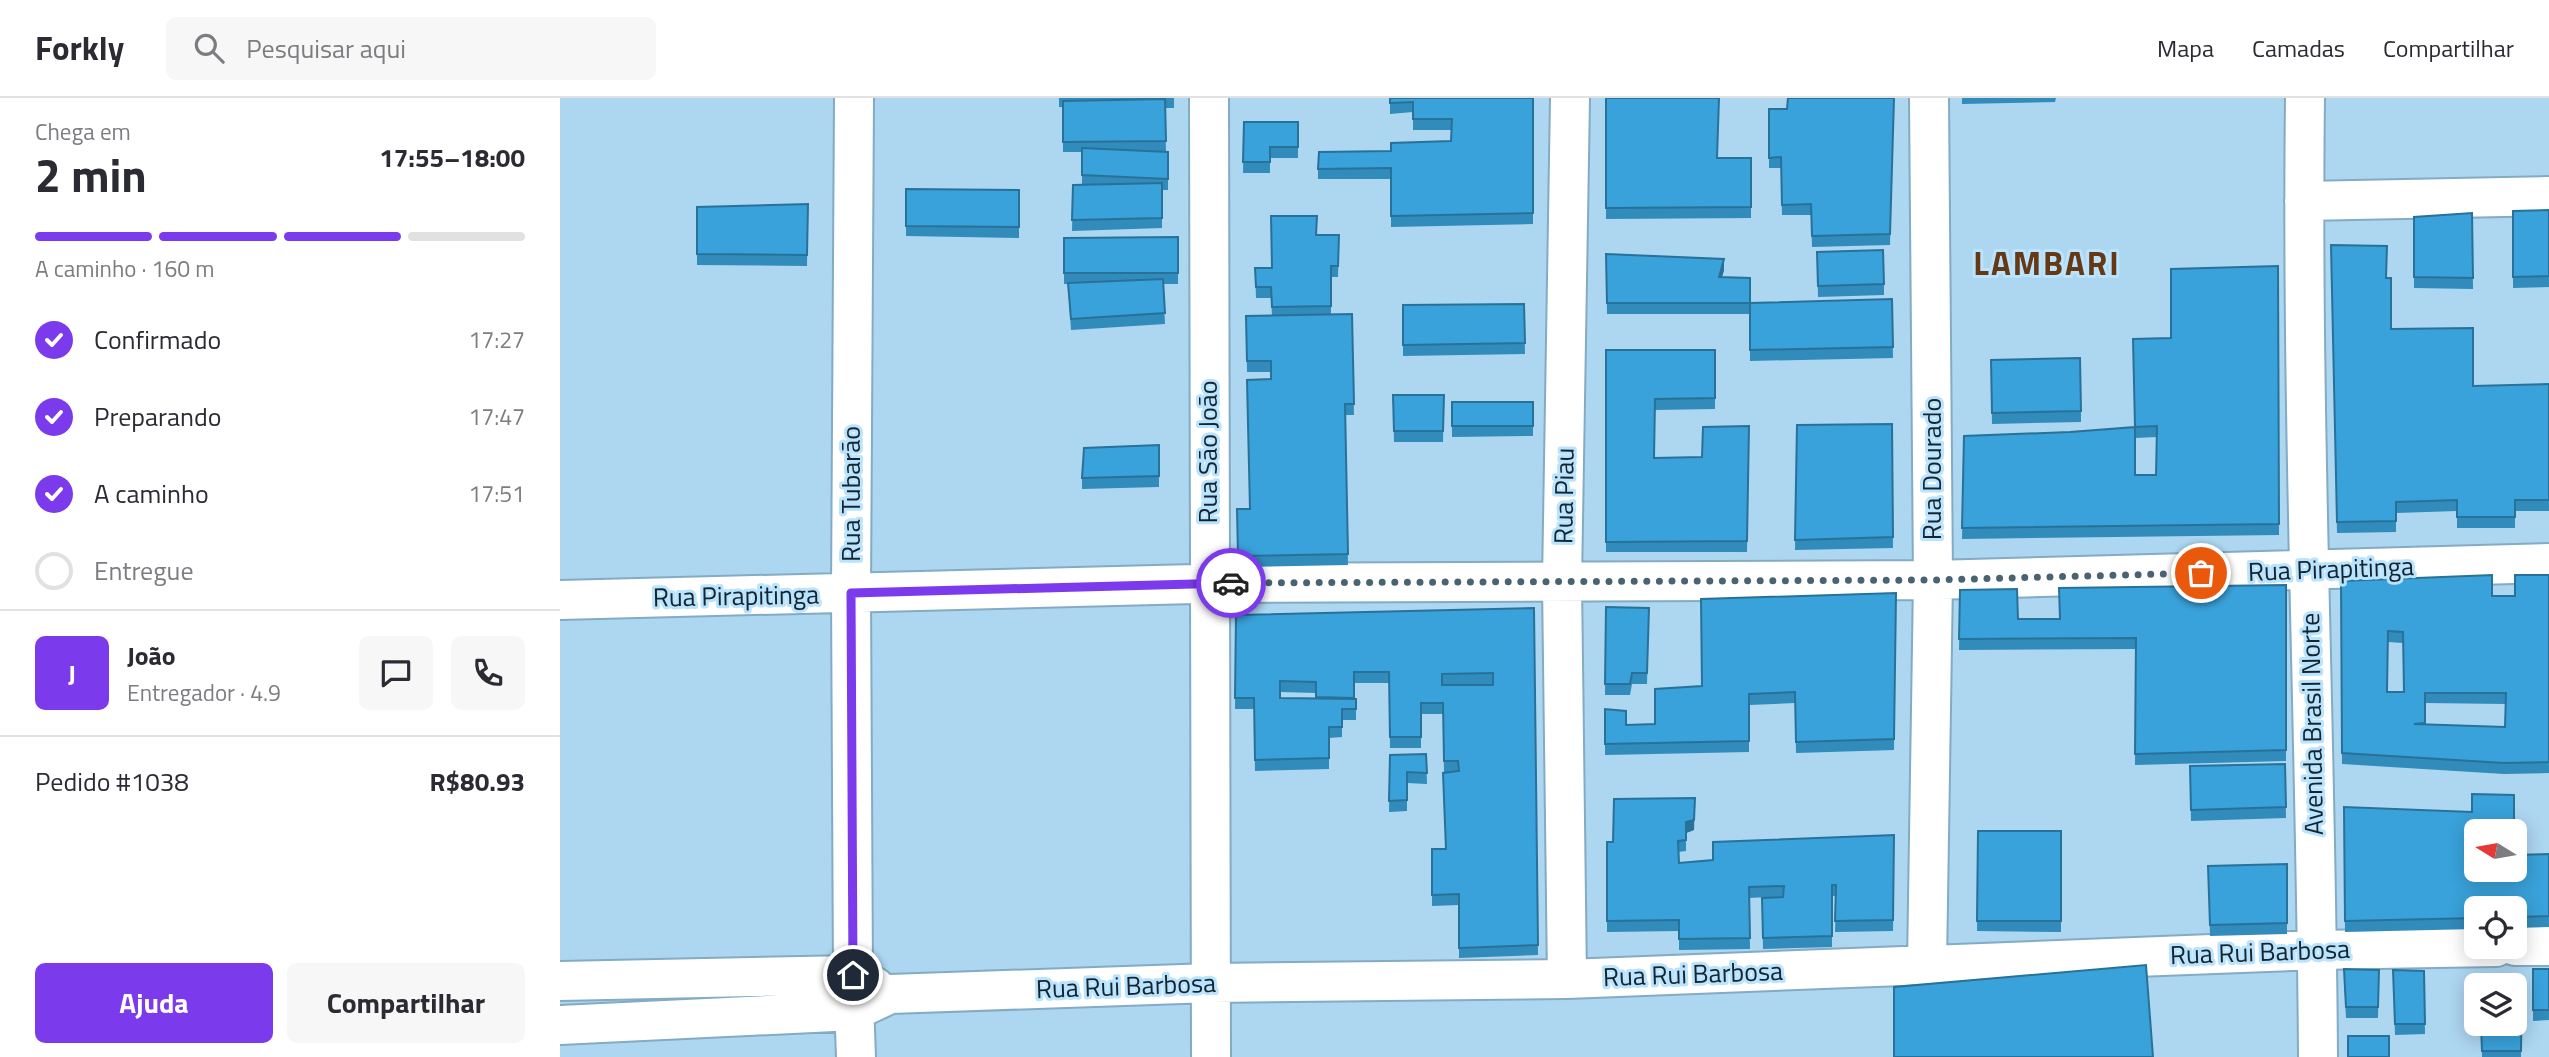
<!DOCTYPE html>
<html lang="pt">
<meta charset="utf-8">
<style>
body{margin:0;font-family:"Titillium Web",sans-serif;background:#f7f7f7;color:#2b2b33;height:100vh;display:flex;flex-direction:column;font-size:26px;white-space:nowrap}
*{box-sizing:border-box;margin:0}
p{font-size:23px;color:#7c7c81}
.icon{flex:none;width:38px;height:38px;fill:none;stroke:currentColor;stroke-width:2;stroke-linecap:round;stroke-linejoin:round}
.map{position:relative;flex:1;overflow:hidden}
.drawer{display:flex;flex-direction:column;background:#fff;width:560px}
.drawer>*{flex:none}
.needle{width:46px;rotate:281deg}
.buttons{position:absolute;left:1904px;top:721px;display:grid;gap:14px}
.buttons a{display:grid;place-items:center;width:63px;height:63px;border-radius:10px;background:#fff;box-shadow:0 4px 18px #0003;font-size:35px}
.pin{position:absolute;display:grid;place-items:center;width:60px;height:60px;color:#fff;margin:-30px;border:4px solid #fff;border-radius:50%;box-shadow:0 2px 7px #0007}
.courier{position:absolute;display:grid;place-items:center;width:70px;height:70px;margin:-35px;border:5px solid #7c3aed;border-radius:50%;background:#fff;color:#222;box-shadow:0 2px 9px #0007}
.overview em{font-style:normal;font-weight:700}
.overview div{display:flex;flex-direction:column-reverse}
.overview{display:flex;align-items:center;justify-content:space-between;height:119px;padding:0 35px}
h1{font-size:46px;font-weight:700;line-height:52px}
.bar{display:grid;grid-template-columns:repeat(4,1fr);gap:10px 7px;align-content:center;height:84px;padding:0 35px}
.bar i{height:9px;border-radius:5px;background:#e1e1e2}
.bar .on{background:#7c3aed}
.bar p{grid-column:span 4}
.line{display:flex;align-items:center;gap:18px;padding:0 35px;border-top:2px solid #e1e1e2}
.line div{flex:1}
.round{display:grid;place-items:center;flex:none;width:74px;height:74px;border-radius:10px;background:#f7f7f7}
ol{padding:0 35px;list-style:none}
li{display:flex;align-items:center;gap:21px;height:77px}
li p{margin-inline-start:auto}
li .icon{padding:7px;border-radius:50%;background:#7c3aed;color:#fff;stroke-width:4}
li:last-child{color:#7c7c81}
li i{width:38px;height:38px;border:4px solid #e1e1e2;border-radius:50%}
.primary-button{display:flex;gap:14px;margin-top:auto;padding:14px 35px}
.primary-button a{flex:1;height:80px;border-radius:10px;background:#7c3aed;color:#fff;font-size:28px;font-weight:700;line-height:80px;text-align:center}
.primary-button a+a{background:#f7f7f7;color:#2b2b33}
header{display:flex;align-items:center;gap:42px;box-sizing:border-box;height:98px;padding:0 35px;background:#fff;border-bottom:2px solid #e1e1e2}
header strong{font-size:33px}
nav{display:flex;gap:38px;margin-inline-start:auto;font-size:24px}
.search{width:490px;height:63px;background:#f7f7f7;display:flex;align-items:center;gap:18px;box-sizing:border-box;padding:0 24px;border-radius:10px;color:#7c7c81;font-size:26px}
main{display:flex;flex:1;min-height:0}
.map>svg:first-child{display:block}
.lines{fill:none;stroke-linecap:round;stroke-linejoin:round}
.minor-casing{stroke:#83abc4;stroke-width:42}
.minor{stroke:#fff;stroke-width:38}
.wall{fill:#318bbb;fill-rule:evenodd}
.shaded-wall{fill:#287199}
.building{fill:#39a2da;stroke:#287199;stroke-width:2;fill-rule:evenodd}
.done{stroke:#4a6373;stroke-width:7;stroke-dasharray:0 12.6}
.route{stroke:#7c3aed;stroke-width:9}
.labels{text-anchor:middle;stroke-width:6;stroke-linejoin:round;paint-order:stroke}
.street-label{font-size:26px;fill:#15252f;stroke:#bae3fe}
.district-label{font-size:33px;font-weight:bold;letter-spacing:2px;fill:#663915;stroke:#bae3fe}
</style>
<header>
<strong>Forkly</strong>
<div class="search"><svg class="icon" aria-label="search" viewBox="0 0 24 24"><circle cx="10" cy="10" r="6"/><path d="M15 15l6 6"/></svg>Pesquisar aqui</div>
<nav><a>Mapa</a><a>Camadas</a><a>Compartilhar</a></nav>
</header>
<main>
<section class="drawer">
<div class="overview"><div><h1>2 min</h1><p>Chega em</p></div><em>17:55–18:00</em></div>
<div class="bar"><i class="on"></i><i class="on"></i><i class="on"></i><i></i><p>A caminho · 160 m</p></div>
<ol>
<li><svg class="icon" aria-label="check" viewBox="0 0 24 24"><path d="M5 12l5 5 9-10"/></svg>Confirmado<p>17:27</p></li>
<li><svg class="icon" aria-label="check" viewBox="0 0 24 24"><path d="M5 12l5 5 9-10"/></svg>Preparando<p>17:47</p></li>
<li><svg class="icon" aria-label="check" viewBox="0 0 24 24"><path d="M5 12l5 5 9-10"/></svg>A caminho<p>17:51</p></li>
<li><i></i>Entregue</li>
</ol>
<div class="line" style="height:126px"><b class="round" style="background:#7c3aed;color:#fff">J</b><div><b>João</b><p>Entregador · 4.9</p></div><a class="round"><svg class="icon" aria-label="chat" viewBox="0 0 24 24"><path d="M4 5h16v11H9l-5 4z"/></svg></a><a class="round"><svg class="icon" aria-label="phone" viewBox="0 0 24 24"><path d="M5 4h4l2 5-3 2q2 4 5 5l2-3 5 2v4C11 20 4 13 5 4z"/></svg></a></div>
<div class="line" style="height:91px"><div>Pedido #1038</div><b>R$80.93</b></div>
<div class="primary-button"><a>Ajuda</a><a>Compartilhar</a></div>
</section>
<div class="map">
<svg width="1989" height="959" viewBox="0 0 1989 959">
<rect width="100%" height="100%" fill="#add6f1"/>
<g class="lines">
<defs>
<path id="minor" d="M294,0L291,495L293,877L296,959
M649,0L651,959
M1745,0C1741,320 1756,639 1758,959
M1744,103L1989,98
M0,502L675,485L1373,482L1989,465
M1955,848H1989
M1367,867L1373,482L1369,0
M1007,881L1002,484L1010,0
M0,883L293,877L315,889
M0,927L294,913L330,896L651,885L1007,881L1757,852L1936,849"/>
</defs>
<!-- minor casing -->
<use href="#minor" class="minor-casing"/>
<!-- minor -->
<use href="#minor" class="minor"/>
</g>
<!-- wall -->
<path class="wall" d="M499,0H614V10H605L606,54H608V92H602V130L512,133L513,87H522V54H503V9H499Z
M830,0H973V126L831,129V81H758V71L831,53L891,43V32H853V14L830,16Z
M1046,0L1158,60H1191V120L1046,121Z
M1334,0L1330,147L1252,149L1251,117H1222L1221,70H1209V11H1227Z
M1402,0H1496L1495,4L1402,6Z
M684,24H738V60H710V75H683Z
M346,91L459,92V140L346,138Z
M248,106L247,168L137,167V109Z
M1989,112V189L1953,190V113Z
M1912,115L1913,191L1854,190V119Z
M756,137H779L778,179H771V217L792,216L794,317H785L788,467L678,469L677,411H690L711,281V274H687L686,218L712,217L711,200H696L695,170H712Z
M618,139V186H603L605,226L511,232L508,186H504V140Z
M1771,147L1826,180L1831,231L1913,288L1989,286V413H1955V430H1897V413L1836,415V434L1777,435Z
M1257,154L1324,186V197L1258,199Z
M1046,156L1164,172L1162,179L1190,205L1332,201L1333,260L1190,263V216H1047Z
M1718,168L1719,437L1402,441L1404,338L1510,334L1574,329L1611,240ZM1597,339L1596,377H1575V340Z
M964,206L965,256L843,258V207Z
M1046,252H1155V311L1095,312L1094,360L1142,359L1189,328L1187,454H1046Z
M1431,262L1521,313V324L1432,326Z
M833,297H884L883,344H834Z
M892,304H973V338L892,339Z
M1332,326L1333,450L1235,452L1237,327Z
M599,378V389L522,391V380Z
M1989,477V675L1944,676L1782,666L1781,483L1932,498H1955ZM1828,544L1843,545L1844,594H1827ZM1865,605L1946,606L1945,629L1865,626Z
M1726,487V663L1575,667L1576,551L1399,552L1400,492L1458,521H1500Z
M1336,495L1334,652L1236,655L1235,605L1189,607V654L1045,657V611L1066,627L1095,626Z
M1046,509L1089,510L1087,586H1072L1070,597H1045Z
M974,510L978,857L899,860V807L872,808V751H885L894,674H884L883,616H861V650H830L829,585H794V601H796V622H782V639L769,640V671L695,673L694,611H675L676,517ZM720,594L756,595V601L720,600Z
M866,656L867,686L847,685V713L829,714L830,657Z
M1725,666L1726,720L1631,723L1630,668Z
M1784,709L1916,733V772H1955L1989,756V829L1955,830V810H1916V831L1785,834Z
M1134,732L1126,735V753L1118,754L1119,765L1153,762L1334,737L1333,833L1275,834L1276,798H1272V849L1203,851L1202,800L1208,799L1189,800L1190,851L1119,852V833L1047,834V744Z
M1418,733H1501V834L1417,833Z
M1727,766V836L1650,838L1648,768Z
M1973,871H1989V922L1973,923Z
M1819,872L1818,920H1786L1784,882Z
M1833,872L1864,873L1865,936L1835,937Z
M1962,885L1961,959H1922L1921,926Z"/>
<!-- shaded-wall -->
<path class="shaded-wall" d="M1164,161V172L1159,190V179Z
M1135,700L1134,732L1126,735V753V724Z"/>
<!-- building -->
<path class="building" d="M830,0H973V115L831,118V70L758,71L759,54L831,53V45L891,43L892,21H853V4L830,5Z
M1046,0H1159L1157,60H1191V109L1046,110Z
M1228,0H1334L1330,136L1252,138L1251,106L1222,107L1221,59L1209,60V11H1227Z
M605,1L606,43L503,44V3Z
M684,24H738V49H710V64H683Z
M522,50L608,54V81L522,77Z
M602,85V120L512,122L513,87Z
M346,91L459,92V129L346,128Z
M248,106L247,157L137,156V109Z
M1989,112V178L1953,179V113Z
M1912,115L1913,180L1854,179V119Z
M711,118H757L756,137H779L778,168H771V208L712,209L711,189H696L695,170H712Z
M618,139V175H504V140Z
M1771,147L1827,148L1826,180H1831V231L1913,230V288L1989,286V402H1955V419H1897V402L1836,404V423L1777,424Z
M1323,152L1324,186L1258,188L1257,154Z
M1046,156L1164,161L1159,179L1190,180V205H1047Z
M1718,168L1719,426L1402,430L1404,338L1510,334L1575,329L1573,241L1611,240V171ZM1597,328L1596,377H1575V329Z
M603,181L605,215L511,221L508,185Z
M1332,201L1333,249L1190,252V205Z
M964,206L965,245L843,247V207Z
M792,216L794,306H785L788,456L678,458L677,411H690L687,282L711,281V263H687L686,218Z
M1046,252H1155V300L1095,301L1094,360L1142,359L1143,329L1189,328L1187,443L1046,444Z
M1520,260L1521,313L1432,315L1431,262Z
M833,297H884L883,333H834Z
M892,304H973V328H892Z
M1332,326L1333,439L1235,442L1237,327Z
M599,347V378L522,380L524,350Z
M1932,477V498H1955V477H1989V664L1944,665L1782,655L1781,483ZM1828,533L1843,534L1844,594H1827ZM1865,595H1946L1945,629L1854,626L1865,625Z
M1726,487V652L1575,656L1576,540L1399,541L1400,492L1457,491L1458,521H1500L1499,490Z
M1336,495L1334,641L1236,644L1235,594L1189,596V643L1045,646V611L1066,613V627L1095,626V591L1142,588L1141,501Z
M1046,509L1089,510L1087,575H1072L1070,586H1045Z
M974,510L978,847L899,850V796L872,797V751H886L883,675L899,673L898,663H884L883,605H861V639H830L829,574H794V600L756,599V584L720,583V600L796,601V611H782V629H769V660L695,662L694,600H675L676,517ZM933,575V587H882V576Z
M866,656L867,675L847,674V702L829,703L830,657Z
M1725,666L1726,709L1631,712L1630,668Z
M1912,696L1954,697V733H1916V772H1955V757L1989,756V818L1955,819V810H1916V820L1785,823L1784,709L1912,714Z
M1135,700L1134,722L1126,724V742L1118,743L1119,765L1153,762V744L1334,737L1333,822L1275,823L1276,787H1272V838L1203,840L1202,800L1223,799L1224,788L1189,789L1190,840L1119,841V822L1047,823V744H1053L1054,701Z
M1418,733H1501V823H1417Z
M1727,766V825L1650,827L1648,768Z
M1586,867L1593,959H1334V889Z
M1784,871L1819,872L1818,909H1786Z
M1973,871H1989V912H1973Z
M1833,872L1864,873L1865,926H1835Z
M1962,885L1961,953H1922L1921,926H1955V887H1920V886Z
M1788,938H1829V959H1788Z"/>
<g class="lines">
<!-- done -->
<path class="done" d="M671,485L1373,482L1641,475"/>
<!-- route -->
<path class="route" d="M293,877L291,495L671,485"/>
</g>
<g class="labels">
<!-- street labels -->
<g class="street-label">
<text transform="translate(648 354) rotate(-90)" y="9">Rua São João</text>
<text transform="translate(1372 371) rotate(-90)" y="9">Rua Dourado</text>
<text transform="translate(291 396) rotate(-90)" y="9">Rua Tubarão</text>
<text transform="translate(1004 398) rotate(-89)" y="9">Rua Piau</text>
<text transform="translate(1771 471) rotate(-2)" y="9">Rua Pirapitinga</text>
<text transform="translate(176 498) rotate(-1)" y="9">Rua Pirapitinga</text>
<text transform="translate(1752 626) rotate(-91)" y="9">Avenida Brasil Norte</text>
<text transform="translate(1700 854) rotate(-2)" y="9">Rua Rui Barbosa</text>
<text transform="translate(1133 876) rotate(-2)" y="9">Rua Rui Barbosa</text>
<text transform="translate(566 888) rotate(-2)" y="9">Rua Rui Barbosa</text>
</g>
<!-- district labels -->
<g class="district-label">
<text x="1487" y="177">LAMBARI</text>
</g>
</g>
</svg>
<div class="buttons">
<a><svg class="needle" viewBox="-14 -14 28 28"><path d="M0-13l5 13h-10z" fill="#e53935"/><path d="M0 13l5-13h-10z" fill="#7c7c81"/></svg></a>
<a><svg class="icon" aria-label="locate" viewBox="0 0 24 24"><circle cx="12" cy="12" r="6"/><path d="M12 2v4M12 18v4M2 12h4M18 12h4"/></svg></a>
<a><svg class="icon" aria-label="layers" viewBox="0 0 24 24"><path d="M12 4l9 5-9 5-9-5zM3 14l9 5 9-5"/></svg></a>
</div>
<div class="pin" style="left:1641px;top:475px;background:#ea580c"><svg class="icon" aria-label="bag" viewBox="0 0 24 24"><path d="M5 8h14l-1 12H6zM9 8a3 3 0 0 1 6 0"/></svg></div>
<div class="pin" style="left:293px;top:877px;background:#1f2937"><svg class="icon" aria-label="home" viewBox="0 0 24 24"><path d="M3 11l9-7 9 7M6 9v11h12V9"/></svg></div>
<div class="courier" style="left:671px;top:485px"><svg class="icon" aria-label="car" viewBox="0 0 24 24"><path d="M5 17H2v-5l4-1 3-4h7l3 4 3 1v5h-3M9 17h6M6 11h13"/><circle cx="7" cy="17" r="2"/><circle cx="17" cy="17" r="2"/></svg></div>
</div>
</main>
